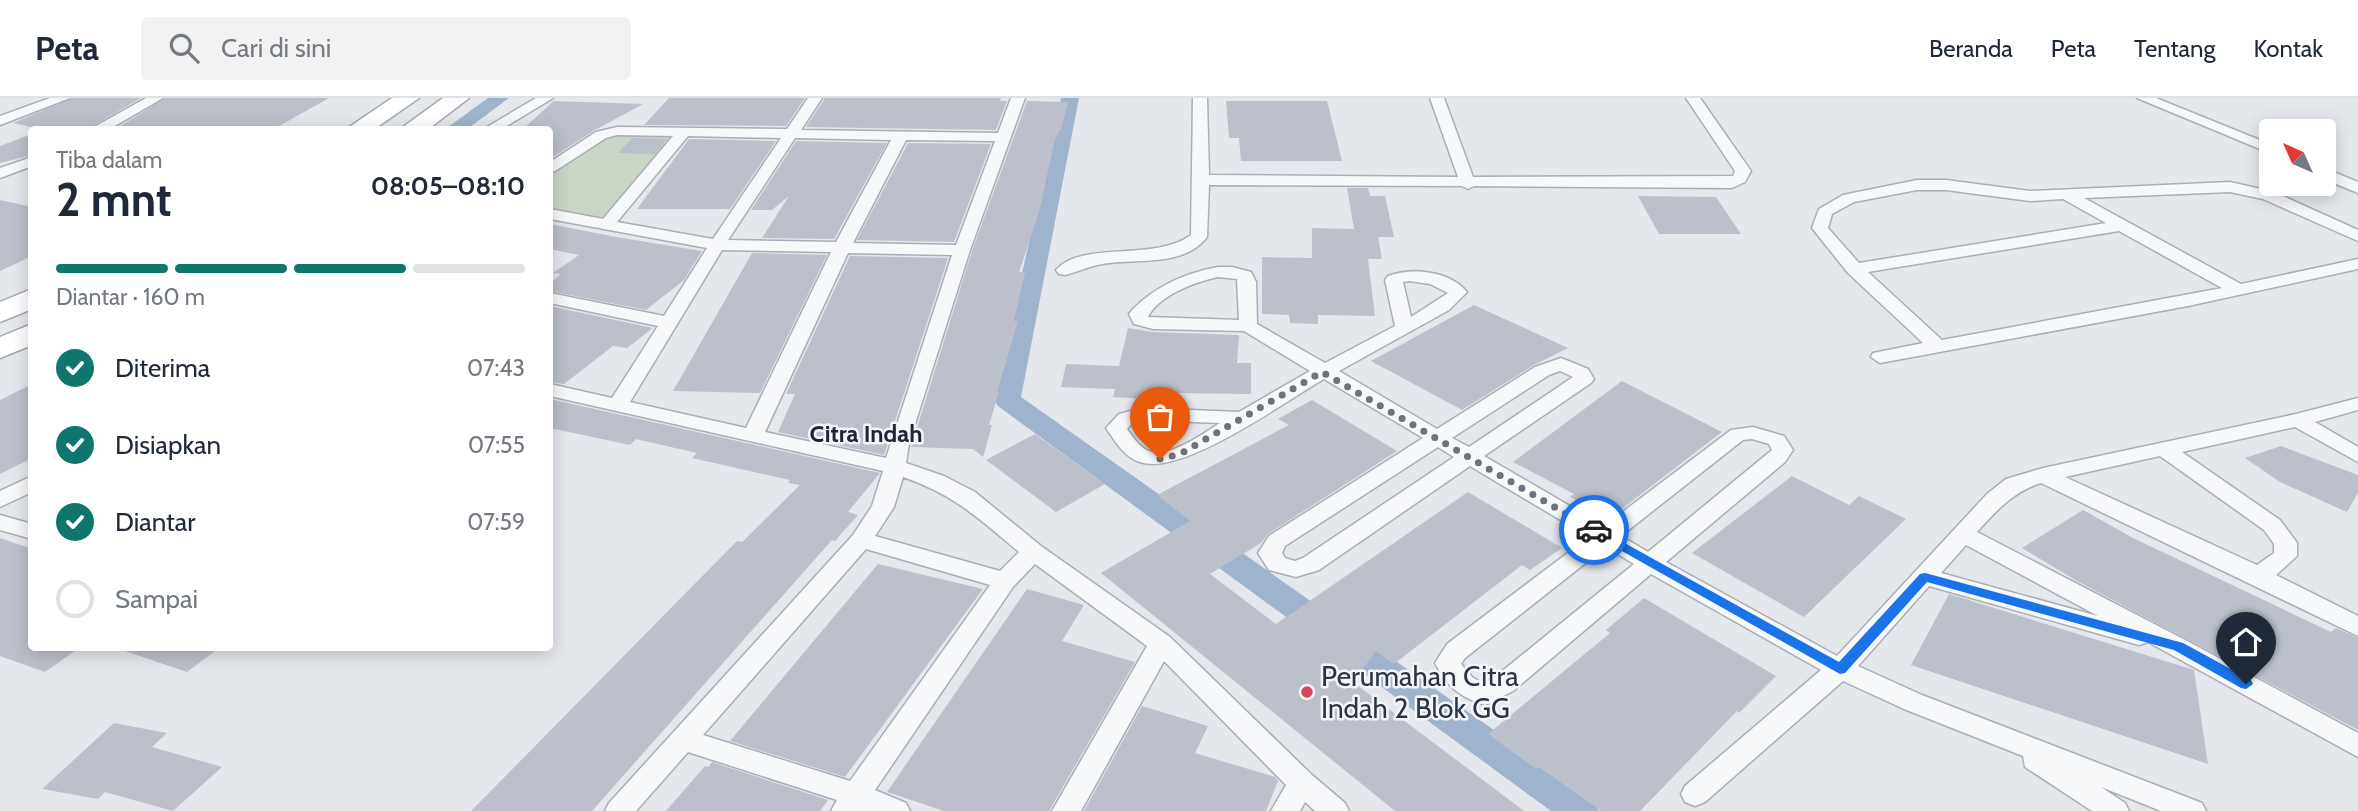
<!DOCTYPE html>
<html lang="id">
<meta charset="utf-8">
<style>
body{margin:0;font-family:Cabin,sans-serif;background:#f2f2f3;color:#1f2937;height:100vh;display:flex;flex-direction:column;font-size:26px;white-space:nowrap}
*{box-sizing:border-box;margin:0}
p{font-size:23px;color:#747a83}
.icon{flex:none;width:38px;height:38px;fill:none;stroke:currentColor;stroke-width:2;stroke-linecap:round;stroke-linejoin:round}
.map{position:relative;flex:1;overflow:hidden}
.sheet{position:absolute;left:28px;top:28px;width:525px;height:525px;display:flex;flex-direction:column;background:#fff;border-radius:7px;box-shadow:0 4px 18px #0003}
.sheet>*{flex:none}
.needle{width:46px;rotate:315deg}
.controls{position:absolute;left:2259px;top:21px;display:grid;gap:14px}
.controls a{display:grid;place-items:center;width:77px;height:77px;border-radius:7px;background:#fff;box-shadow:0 4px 18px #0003;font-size:35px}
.pin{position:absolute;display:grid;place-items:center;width:60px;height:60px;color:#fff;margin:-72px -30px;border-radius:50% 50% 50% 0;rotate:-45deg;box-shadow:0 0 7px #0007}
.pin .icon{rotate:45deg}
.courier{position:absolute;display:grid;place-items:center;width:70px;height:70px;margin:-35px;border:5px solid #1a73e8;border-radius:50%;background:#fff;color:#222;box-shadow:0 2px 9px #0007}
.headline em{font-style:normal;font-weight:800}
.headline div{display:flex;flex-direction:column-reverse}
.headline{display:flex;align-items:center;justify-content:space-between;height:119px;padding:0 28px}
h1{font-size:46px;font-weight:800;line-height:52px}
.bar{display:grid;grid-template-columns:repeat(4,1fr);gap:10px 7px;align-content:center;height:84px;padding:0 28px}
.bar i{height:9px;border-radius:5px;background:#e0e1e3}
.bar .selected{background:#0f766e}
.bar p{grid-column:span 4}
ol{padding:0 28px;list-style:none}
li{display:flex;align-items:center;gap:21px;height:77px}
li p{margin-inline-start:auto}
li .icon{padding:7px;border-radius:50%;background:#0f766e;color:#fff;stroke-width:4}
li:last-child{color:#747a83}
li i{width:38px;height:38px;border:4px solid #e0e1e3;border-radius:50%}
header{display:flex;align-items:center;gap:42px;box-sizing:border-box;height:98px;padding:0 35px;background:#fff;border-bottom:2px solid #e0e1e3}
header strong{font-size:33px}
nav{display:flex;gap:38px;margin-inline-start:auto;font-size:24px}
.search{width:490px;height:63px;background:#f2f2f3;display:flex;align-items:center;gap:18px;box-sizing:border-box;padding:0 24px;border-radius:7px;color:#747a83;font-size:26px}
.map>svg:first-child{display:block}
.green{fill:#c9d6c5}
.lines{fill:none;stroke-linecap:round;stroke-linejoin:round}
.canal{fill:#9fb4cc;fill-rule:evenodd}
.building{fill:#bbc0ca}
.street-casing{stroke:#a9aeb7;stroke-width:3}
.primary-casing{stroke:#a3abb8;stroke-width:3}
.street{fill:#f7f8fa;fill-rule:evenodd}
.primary{fill:#fff;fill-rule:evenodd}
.route{fill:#1a73e8}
.done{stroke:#6c737f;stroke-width:7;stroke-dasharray:0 12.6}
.poi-dot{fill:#d1495b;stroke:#f4f6f9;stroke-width:2.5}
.labels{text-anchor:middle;stroke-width:5;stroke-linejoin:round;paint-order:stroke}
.neighbourhood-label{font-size:24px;font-weight:bold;fill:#1d2536;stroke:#f4f6f9}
.near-poi-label{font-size:28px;fill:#2b3445;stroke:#f4f6f9;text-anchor:start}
</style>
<header>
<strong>Peta</strong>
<div class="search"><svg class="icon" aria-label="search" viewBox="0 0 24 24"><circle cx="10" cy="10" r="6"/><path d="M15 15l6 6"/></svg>Cari di sini</div>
<nav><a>Beranda</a><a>Peta</a><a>Tentang</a><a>Kontak</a></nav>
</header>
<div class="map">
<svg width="2358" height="713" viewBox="0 0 2358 713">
<rect width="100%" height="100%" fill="#e4e7ec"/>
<!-- green -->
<path class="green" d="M615,34L681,35L600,128L550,119V70L601,39Z"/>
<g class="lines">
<!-- canal -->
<path class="canal" d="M488,0H509L466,32H444Z
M1061,0H1079L1021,299L1593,702L1599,713H1551L998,308L994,302Z"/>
</g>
<!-- building -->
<path class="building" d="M73,0H141L86,32H45L13,25Z
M165,0H329L272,32H114Z
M669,0H805L786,28L644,27Z
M825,0H1001L1000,3H1007L996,32L806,29Z
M554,3L643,6L595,32L550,61V32H522Z
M1027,3L1068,4L1061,33H1059L1054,45L1039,115L1019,174H1025L1014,223H1018L997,294H999L989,327H992L983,359L973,351L911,349L972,153Z
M1226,3H1327L1342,63H1241L1239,40H1229Z
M32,36V57L0,65V48Z
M632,40L667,41L655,56L618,55Z
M689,41L776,43L730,111H637Z
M796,43L887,45L834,141L762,140L789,98L772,112H751Z
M908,45L991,46L954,144L857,142Z
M1347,90H1368L1370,98H1385L1394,139H1378L1382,161H1368L1375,218L1318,217V226L1290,225L1289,217L1262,216V159L1312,160V130L1354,131Z
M1638,98L1716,99L1741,136H1659Z
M0,102L32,109V158L0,173Z
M550,126L616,139L702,153L684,182L646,212L550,193V185L561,176L553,175L579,157L550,151Z
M752,155L827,157L760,295L673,293Z
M850,158L948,160L884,357L778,334L795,296H786Z
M1474,207L1568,250L1534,267L1462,312L1371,263Z
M550,208L653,230L627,250L613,248L564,286L550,284Z
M1128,230L1153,234L1239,237L1237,265H1251V296L1174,295L1173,302L1146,301L1113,299L1115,291L1061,289L1066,266L1119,268Z
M1622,283L1722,334L1610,420L1570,399L1574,396L1513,364Z
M32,286V360L0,376V302Z
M550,301L880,375L848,414L858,417L835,443L832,442L592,713H471L737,443L742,444L800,387L788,385L790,382L692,360L697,355L636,341L630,347L550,330Z
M1312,302L1397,353L1268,436L1261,445L1210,476L1276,526L1468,394L1562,450L1530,472L1522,467L1394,566L1376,553L1353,584L1524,713H1395L1101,475L1190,423L1157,397L1289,327L1278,321Z
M1035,336L1105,386L1056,414L986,362Z
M2281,348L2358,377V395L2347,414L2280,384L2245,360Z
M1792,378L1849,407L1859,398L1906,421L1804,519L1692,455Z
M2083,412L2133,440L2331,534L2336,530L2358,540V632L2077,483L2022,450Z
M0,440L32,451V550H79L45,574L0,558Z
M878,466L983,491L845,679L730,643Z
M1027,491L1084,507L1062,543L1135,564L1049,713H944L887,694Z
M1949,496L2194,572L2208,666L1911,567Z
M1644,500L1776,578L1739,615L1737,613L1640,713H1601L1539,669L1536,671L1488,636L1610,535L1606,532Z
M125,550H219L187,574L125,553Z
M1142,608L1208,628L1195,655L1275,679L1278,683L1266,713H1084Z
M114,625L167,635L152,649L222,669L173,713L105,694L98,701L42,691Z
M712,664L828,702L820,713H666L705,668L708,669Z"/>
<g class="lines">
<defs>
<path id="street" d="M50,0H70L0,27V18Z
M146,0H163L108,32H89Z
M536,0H553L500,32H482Z
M808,0H822L801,32L998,35L1011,0H1025L970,152L909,345L906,365L944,378L975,394L1041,448L1170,539L1312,677L1345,705L1349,713H1315L1305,704L1300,713H1271L1286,687L1164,563L1081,713H1052L1147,548L1035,466L1013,489L875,692L906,705L910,713H831L837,702L688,654L636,713H605L609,705L853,437L872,408L883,373L550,298V286L612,300L658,228L550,205V195L664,218L707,150L550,121V111L603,121L673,38L617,37L606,40L555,73L550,74V64L596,34L617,29L787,31ZM688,38L781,40L713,141L617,124ZM795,40L891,42L836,144L728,142ZM906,42L995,43L956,147L853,145ZM722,152L831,154L746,330L630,304ZM848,155L952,157L886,360L765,334ZM903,379C955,397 978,420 1019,454L1000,473L875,438L894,409ZM866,451L990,487L850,683L703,637Z
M1193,0H1207L1209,77L1458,79L1430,0H1444L1473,79L1733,78L1735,73L1686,0H1700L1751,73L1745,84L1732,90L1474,88L1468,91L1462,88L1209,87L1207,139C1183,170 1136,160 1102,166C1089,168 1078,174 1065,177L1059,176L1056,172C1082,142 1155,164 1191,137Z
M2137,0H2156L2272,47V56Z
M32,59V68L0,80V70Z
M2324,70L2358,84V95L2324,81Z
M1917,82H1946L2030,93L2230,84L2274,94L2358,132V143L2263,101L2230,94L2084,100L2241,186L2358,161V171L2188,208L1880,265L1871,259L1873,255L1923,245L1848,175L1812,130L1819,111L1843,97ZM1917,92H1946L2030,103L2063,101L2106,125L1859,165L1828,130L1832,116L1854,104ZM2119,133L2222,190L1942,242L1868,174Z
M1218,169H1232L1251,174L1256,184L1257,226L1325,265L1395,228L1385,182L1388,178C1412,169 1450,173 1467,194L1449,212L1339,273L1437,331L1535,269L1561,260L1588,271L1594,281L1591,285L1484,358L1604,428L1731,332L1753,329L1784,338L1793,352L1785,364L1666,464L1837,558L1987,396L2006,381L2043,370L2296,316L2358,300V312L2315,324L2358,349V364L2295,329L2182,354L2280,422L2297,445V458L2276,477L2358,518V538L2041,385C2013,394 1997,412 1977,434L2187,543L2358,635V659L2148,544L2139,547L1929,488L1858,568L1922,597L2202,705L2206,713H2161L2101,689L2125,705L2129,713H2092L2025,669L2023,658L1904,611L1843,583L1705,704L1695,708L1685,704L1681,696L1685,688L1821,572L1651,476L1513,593L1485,607C1460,599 1447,589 1435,565L1447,546L1589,439L1470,368L1319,472L1296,479L1269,472L1258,455L1269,438L1423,340L1324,281C1284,304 1181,379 1140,364C1124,359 1115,343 1106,330L1119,316L1142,310L1239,314L1310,273L1244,233L1153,231L1134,226L1129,216L1132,212C1156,188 1185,175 1218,169ZM1218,179L1237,181L1239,222L1148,219C1159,197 1195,184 1218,179ZM1409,183L1430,186L1448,195L1411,219L1403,184ZM1560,273L1573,279L1469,349L1452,340L1549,277ZM1142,322L1220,325C1204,335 1171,359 1152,354C1141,352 1133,339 1127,331L1133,324ZM1752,341L1769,346L1772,352L1648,454L1621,438L1743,342ZM1438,349L1454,359L1303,460L1295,463L1285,460L1282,455L1285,448ZM2160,358L2264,432L2274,446V455L2257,467L2065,379ZM1966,447L2098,518L1941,475ZM1606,449L1634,466L1495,579L1483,586L1472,579L1461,566L1465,560Z
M32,378V394L0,409V393Z
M0,417L32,426V441L0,432Z"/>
<path id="primary" d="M392,0H419L373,32H345Z
M443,0H469L427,32H399Z
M32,191V211L0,224V204Z
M32,226V247L0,260V239Z"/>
</defs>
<!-- street casing -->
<use href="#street" class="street-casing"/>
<!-- primary casing -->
<use href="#primary" class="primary-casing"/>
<!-- street -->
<use href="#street" class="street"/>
<!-- primary -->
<use href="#primary" class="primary"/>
</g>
<!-- route -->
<path class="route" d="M1594,428L1839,564L1920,476L1925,475L2183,545L2251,582L2253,586L2246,591L2241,590L2174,552L1927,484L1845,575L1840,576L1590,435L1588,432Z"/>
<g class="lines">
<!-- done -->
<path class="done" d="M1160,361L1180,356L1322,274L1594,432"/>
</g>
<!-- markers -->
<circle class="poi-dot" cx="1307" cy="594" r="7"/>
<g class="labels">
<!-- neighbourhood labels -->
<g class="neighbourhood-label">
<text x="866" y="344">Citra Indah</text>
</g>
<!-- near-poi labels -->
<g class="near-poi-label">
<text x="1321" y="588">Perumahan Citra<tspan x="1321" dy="32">Indah 2 Blok GG</tspan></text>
</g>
</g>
</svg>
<div class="controls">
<a><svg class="needle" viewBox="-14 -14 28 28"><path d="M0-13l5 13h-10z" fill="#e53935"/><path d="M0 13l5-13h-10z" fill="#747a83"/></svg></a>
</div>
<div class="pin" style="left:1160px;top:361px;background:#ea580c"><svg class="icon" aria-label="bag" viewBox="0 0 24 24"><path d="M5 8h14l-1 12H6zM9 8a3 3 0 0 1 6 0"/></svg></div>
<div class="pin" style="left:2246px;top:586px;background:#1f2937"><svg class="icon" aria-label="home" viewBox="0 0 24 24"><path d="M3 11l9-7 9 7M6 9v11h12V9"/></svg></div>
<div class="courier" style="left:1594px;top:432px"><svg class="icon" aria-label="car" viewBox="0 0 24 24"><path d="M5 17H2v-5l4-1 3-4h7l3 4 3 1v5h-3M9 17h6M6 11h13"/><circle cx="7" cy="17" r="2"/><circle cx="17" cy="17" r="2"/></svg></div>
<section class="sheet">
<div class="headline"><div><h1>2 mnt</h1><p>Tiba dalam</p></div><em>08:05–08:10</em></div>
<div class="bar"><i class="selected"></i><i class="selected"></i><i class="selected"></i><i></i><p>Diantar · 160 m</p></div>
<ol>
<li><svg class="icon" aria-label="check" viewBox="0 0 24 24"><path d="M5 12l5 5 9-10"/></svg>Diterima<p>07:43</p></li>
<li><svg class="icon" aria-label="check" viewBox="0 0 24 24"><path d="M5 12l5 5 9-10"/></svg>Disiapkan<p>07:55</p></li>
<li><svg class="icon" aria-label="check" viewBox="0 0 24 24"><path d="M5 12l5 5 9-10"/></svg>Diantar<p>07:59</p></li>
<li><i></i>Sampai</li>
</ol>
</section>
</div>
